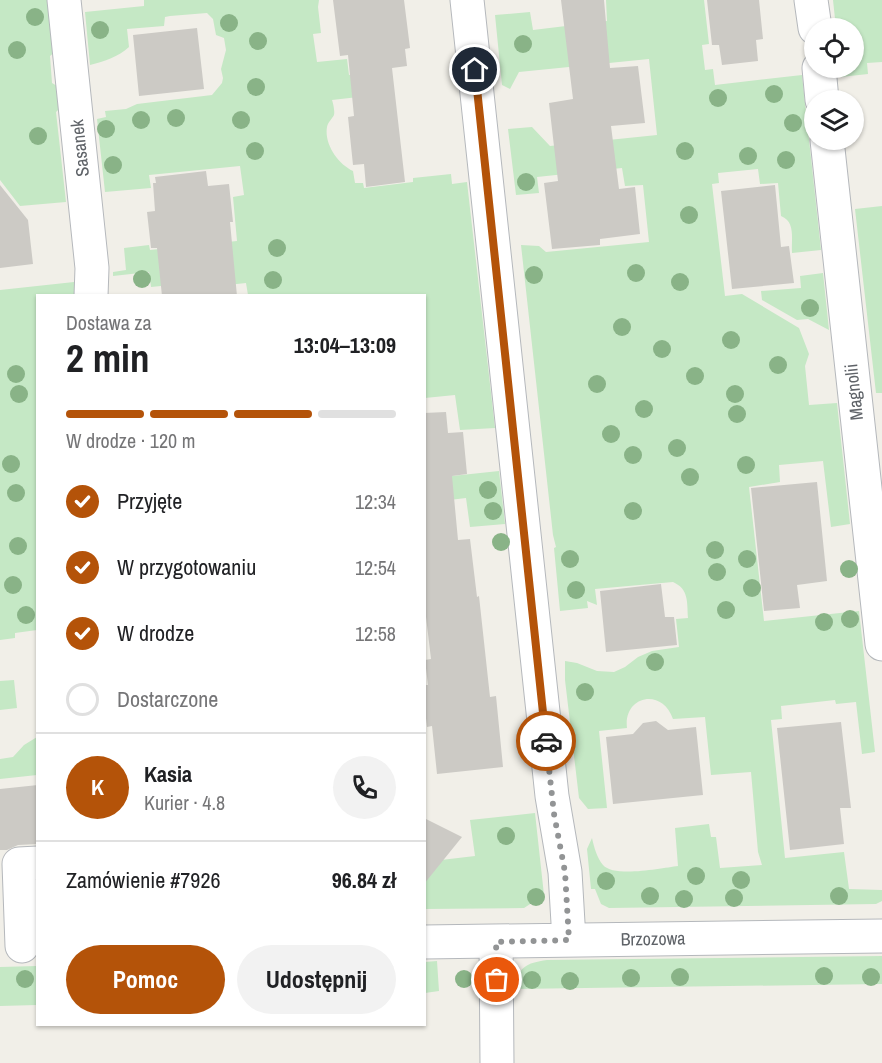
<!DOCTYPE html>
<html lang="pl">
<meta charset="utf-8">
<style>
body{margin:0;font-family:"Archivo Narrow",sans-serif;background:#f2f2f2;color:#202124;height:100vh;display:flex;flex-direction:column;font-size:22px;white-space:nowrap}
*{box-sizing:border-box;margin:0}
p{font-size:20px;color:#757577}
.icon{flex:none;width:33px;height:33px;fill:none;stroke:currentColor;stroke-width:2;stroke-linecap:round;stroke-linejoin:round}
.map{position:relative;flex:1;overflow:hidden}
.side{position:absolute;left:36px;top:294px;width:390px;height:732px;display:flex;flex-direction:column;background:#fff;border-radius:0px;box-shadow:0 2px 4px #0004}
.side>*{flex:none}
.controls{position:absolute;left:804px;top:18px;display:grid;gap:12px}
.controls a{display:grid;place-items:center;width:60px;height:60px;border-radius:50%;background:#fff;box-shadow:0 2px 4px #0004;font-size:30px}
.pin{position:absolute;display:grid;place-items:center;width:51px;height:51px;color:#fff;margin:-26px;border:3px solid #fff;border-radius:50%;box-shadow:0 2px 6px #0007}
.courier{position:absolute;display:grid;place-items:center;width:60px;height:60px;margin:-30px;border:4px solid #b45309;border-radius:50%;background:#fff;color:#222;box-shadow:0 2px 8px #0007}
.summary em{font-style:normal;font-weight:800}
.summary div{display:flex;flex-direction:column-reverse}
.summary{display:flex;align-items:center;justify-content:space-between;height:102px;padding:0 30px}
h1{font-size:39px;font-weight:800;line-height:45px}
.bar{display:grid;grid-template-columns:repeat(4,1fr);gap:9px 6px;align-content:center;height:72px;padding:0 30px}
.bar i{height:8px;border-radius:4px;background:#e0e0e0}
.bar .on{background:#b45309}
.bar p{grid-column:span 4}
.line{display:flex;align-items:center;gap:15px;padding:0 30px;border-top:2px solid #e0e0e0}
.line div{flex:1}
.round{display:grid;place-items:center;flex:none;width:63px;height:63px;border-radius:32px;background:#f2f2f2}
ol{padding:0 30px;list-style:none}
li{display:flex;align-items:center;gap:18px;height:66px}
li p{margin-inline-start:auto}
li .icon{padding:6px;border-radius:50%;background:#b45309;color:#fff;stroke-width:4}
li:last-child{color:#757577}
li i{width:33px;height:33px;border:3px solid #e0e0e0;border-radius:50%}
.cta{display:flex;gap:12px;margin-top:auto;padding:12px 30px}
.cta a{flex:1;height:69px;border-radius:36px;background:#b45309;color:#fff;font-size:24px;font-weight:800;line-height:69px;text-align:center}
.cta a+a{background:#f2f2f2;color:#202124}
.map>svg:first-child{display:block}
.green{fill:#c5e8c5}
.building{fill:#cccac5}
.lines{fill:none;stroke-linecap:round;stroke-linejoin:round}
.minor-casing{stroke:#b5b8bc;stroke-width:35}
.minor{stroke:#fff;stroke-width:33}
.tree{fill:#89b387}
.done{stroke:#929495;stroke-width:6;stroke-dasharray:0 10.8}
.route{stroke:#b45309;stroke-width:8}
.labels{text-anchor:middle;stroke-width:4.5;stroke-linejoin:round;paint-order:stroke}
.street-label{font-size:18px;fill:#5f6368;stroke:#fff}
</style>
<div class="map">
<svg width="882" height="1063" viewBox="0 0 882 1063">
<rect width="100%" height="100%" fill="#f1efe8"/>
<!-- green -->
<path class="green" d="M0,0H50L56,51L50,56L52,83L57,86L59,109L56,112L66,202L20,206L0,180Z
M144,0H319L318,7L321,33L313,34L317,62L347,59L349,75L391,70L393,93L332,100C333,103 335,111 334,115C332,119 328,122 327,127C324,144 338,164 353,171L355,183H363L364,188L413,182V178L451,174L452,184L467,182L495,428L460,430L455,395L425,398L424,296L248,295L246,283L191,289V283L151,287L149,272L113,276V272L126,270L124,248L149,245L150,250L237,241L233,197L244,195L240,166L149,175L151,188L105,192L97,119L106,117L105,111L126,109L137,104L212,95L222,83L223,78L221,69L226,50L224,38L216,35L213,19L207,13L170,16L165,17L164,26L127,29L129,47C118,57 105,61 90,65L85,12L144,6Z
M606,0H704L709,44L702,45L705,70L713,69L715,85L802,75L821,250L792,253C791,239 796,222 781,216L778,183L760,184L758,169L718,173L719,183L712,184L725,296L742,294L799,328L809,354L805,366L809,405L837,403L850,524L831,527L823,461L779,465L780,482L749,487L764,621L859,611L875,752L862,754L856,702L836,704L835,700L781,706L782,719L771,720L785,858L844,852L849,889L882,890V901L876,904L609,908L601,904L595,889H591L587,849L592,838C594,847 597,858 603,865C614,878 662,868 678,866L675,828L709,824L711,837H716L720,868L762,865L758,852L751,772L711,775L705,717L673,719C662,687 623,696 627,728L599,731L607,808L588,809L579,798L565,680V661L577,663L597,671L614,672L625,667L638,657L652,651L679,647L676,619L688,618C687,602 689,589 673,582L595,589L597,605L587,601L588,608L560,611L554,548L556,547L553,535L521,245L539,246L546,252L649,242L643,185L625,186L622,168L537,177L539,193L516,195L508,129L532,127L550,146L657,135L649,59L519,72L510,89L502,85L495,15L530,12L533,30L607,21Z
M833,0H882V62L867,63L868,74L841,77L840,68H854V28H836Z
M882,206V393H876L855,209Z
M823,273L829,330L808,319L797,320L762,300L761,291L801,288L800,276Z
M74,282L75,295L38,296L37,630L15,633V638L0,640V290Z
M499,471L505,524L470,527L466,498L425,503L424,479Z
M14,680L17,708L0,710V681Z
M37,737V775L0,779V759L13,757L24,745Z
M535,813L544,895L524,908L425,909L424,862L475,856L470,820Z
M882,956V984L514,989C518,967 526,963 547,960Z
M437,961L439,991L425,993V962Z
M37,966V1005L0,1006V967Z"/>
<!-- building -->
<path class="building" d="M333,0H404L410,48L405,49L407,66L392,68L405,182L366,187L364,164L353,165L348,117L354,116L348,55L340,56Z
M561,0H604L610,68L638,66L645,123L611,126L619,189L635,187L640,234L600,239V245L552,249L544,183L558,181L549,103L573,99Z
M707,0H759L763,39L756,40L758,61L722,65L719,45H712Z
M197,28L204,89L139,96L133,35Z
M206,171L208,186L229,184L233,222H230L237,296H162L157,248H151L147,212L155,211L153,183H156L155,177Z
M0,185L28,220L33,264L0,268Z
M775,185L781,247L789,246L794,283L732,289L721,191Z
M446,412L448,433L463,432L467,474L452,476L458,540L470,539L477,597L479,596L490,697L496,696L503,767L437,774L432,726L427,727L424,701V685H428L425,660L431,659L424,600V413Z
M817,482L827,581L797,585L800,608L764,611L751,488Z
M661,584L665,617H674L677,645L606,652L600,591Z
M656,721L668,730L696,727L703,795L613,804L606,737L633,734L643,723Z
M841,722L851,808H840L844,844L790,850L777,728Z
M38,785V844L18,845L7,850H0V789Z
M424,818L462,837L424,884Z"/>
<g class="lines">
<defs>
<path id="minor" d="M64,0L92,268L91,296
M467,0L552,796L565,872L569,940
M811,0L815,28
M819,68L822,100
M827,140L882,644
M424,942L882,936
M496,942L497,1063
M22,946L19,864L38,863"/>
</defs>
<!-- minor casing -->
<use href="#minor" class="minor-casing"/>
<!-- minor -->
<use href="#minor" class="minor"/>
</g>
<!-- trees -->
<g class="tree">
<circle cx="35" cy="17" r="9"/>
<circle cx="229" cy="23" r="9"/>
<circle cx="100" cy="30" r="9"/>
<circle cx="258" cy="41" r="9"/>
<circle cx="523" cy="44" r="9"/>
<circle cx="17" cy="50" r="9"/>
<circle cx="256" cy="87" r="9"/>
<circle cx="774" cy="94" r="9"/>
<circle cx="718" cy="98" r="9"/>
<circle cx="176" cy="118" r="9"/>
<circle cx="141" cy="120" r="9"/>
<circle cx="241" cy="120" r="9"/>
<circle cx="793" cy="123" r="9"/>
<circle cx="106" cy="129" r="9"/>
<circle cx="38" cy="136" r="9"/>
<circle cx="255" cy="151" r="9"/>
<circle cx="685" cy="151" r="9"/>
<circle cx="748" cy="156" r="9"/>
<circle cx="786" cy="160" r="9"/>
<circle cx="113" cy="165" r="9"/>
<circle cx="526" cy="182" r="9"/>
<circle cx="689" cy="215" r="9"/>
<circle cx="277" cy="248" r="9"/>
<circle cx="636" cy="273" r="9"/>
<circle cx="534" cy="275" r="9"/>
<circle cx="142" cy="279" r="9"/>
<circle cx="273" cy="280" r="9"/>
<circle cx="680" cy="282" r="9"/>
<circle cx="810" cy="308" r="9"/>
<circle cx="622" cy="327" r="9"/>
<circle cx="731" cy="340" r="9"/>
<circle cx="662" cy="349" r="9"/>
<circle cx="778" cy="365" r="9"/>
<circle cx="16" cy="374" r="9"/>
<circle cx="695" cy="376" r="9"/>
<circle cx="597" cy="384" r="9"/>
<circle cx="19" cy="394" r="9"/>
<circle cx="735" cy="394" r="9"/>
<circle cx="644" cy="409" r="9"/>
<circle cx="737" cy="414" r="9"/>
<circle cx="611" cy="434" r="9"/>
<circle cx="677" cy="448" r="9"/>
<circle cx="633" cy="455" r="9"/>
<circle cx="11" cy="464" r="9"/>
<circle cx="746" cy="465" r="9"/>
<circle cx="690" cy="477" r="9"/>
<circle cx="488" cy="490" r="9"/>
<circle cx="16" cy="493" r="9"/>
<circle cx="493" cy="511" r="9"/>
<circle cx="633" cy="511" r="9"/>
<circle cx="501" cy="542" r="9"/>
<circle cx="18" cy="546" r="9"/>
<circle cx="715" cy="550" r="9"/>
<circle cx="570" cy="559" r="9"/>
<circle cx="747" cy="559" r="9"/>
<circle cx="849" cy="569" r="9"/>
<circle cx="717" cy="572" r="9"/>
<circle cx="13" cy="585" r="9"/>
<circle cx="752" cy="588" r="9"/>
<circle cx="576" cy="590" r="9"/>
<circle cx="726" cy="610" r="9"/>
<circle cx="26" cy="615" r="9"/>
<circle cx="850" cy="619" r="9"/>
<circle cx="824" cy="622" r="9"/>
<circle cx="655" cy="662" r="9"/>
<circle cx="585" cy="692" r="9"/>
<circle cx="506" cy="836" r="9"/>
<circle cx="696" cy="876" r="9"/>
<circle cx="741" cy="880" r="9"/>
<circle cx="606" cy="881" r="9"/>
<circle cx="650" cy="896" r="9"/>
<circle cx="839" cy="896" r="9"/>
<circle cx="536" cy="897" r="9"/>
<circle cx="734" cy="898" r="9"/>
<circle cx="684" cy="899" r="9"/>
<circle cx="824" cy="976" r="9"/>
<circle cx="680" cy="977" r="9"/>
<circle cx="871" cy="977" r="9"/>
<circle cx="631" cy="978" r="9"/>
<circle cx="25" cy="979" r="9"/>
<circle cx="464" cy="979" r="9"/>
<circle cx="532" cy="980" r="9"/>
<circle cx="570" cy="981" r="9"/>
</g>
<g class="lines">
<!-- done -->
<path class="done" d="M497,980L496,942L569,940L565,872L554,814L546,741"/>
<!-- route -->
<path class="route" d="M475,70L546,741"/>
</g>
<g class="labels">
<!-- street labels -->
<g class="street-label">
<text transform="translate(80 148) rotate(-96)" y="6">Sasanek</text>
<text transform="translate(854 392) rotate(-96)" y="6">Magnolii</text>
<text transform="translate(653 939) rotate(-1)" y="6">Brzozowa</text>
</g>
</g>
</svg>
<div class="controls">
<a><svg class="icon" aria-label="locate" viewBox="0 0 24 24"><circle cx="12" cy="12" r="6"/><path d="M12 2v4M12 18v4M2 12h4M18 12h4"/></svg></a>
<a><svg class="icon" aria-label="layers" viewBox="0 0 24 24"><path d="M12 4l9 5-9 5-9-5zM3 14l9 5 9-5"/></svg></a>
</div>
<div class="pin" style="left:497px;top:980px;background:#ea580c"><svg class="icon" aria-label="bag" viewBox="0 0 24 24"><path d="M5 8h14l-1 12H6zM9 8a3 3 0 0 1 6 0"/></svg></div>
<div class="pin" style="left:475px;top:70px;background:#1f2937"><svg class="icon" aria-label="home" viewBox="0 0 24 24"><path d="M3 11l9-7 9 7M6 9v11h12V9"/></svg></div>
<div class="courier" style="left:546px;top:741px"><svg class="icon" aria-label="car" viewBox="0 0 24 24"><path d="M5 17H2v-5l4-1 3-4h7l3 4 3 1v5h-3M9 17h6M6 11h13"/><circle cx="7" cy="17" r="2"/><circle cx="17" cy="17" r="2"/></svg></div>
<section class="side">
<div class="summary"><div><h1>2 min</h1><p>Dostawa za</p></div><em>13:04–13:09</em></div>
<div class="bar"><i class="on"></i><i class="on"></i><i class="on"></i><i></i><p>W drodze · 120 m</p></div>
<ol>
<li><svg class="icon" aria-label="check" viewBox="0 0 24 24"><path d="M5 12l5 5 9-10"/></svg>Przyjęte<p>12:34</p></li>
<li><svg class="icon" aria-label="check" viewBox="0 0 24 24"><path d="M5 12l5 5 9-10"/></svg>W przygotowaniu<p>12:54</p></li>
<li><svg class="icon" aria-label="check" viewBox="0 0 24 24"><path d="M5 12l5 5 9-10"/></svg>W drodze<p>12:58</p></li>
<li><i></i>Dostarczone</li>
</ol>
<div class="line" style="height:108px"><b class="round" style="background:#b45309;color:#fff">K</b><div><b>Kasia</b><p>Kurier · 4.8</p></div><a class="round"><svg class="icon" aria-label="phone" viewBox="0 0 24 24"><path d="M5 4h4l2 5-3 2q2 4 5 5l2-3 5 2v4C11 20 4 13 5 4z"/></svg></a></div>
<div class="line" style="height:78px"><div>Zamówienie #7926</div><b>96.84 zł</b></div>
<div class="cta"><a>Pomoc</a><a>Udostępnij</a></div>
</section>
</div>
